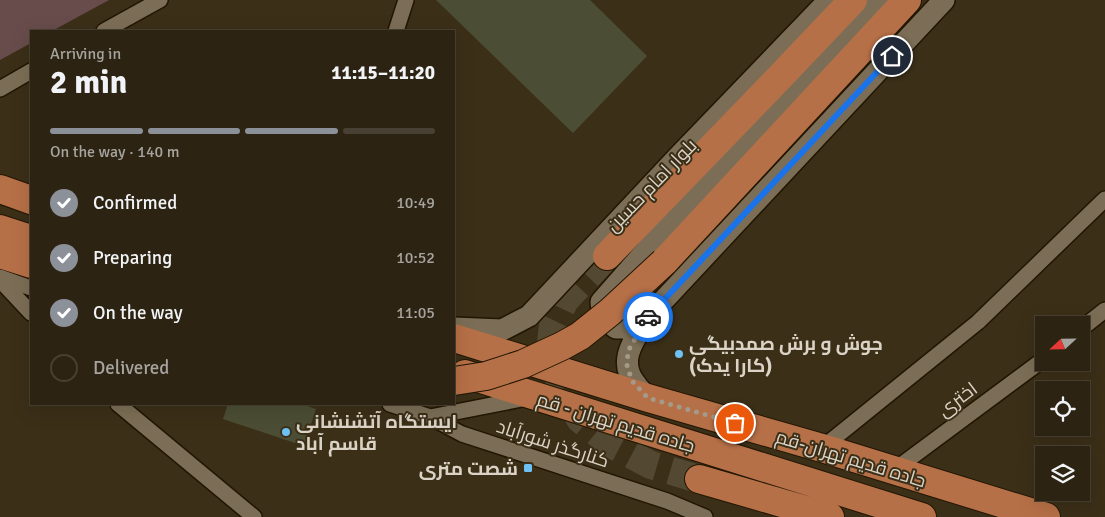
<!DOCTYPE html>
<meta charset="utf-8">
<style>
body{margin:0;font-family:Signika,Cairo,sans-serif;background:#342b1b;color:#f1f3f6;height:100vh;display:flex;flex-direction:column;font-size:19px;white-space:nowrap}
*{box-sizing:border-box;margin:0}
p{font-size:16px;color:#a6a49f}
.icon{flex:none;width:28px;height:28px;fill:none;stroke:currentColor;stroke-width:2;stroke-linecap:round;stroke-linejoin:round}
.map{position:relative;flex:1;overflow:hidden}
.details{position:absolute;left:30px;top:30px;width:425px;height:375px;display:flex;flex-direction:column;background:#2c2312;border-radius:0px;box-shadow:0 5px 20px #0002,0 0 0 1px #484032}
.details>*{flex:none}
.needle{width:32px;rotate:248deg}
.fabs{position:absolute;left:1035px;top:316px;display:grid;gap:10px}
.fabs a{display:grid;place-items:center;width:55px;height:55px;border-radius:0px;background:#2c2312;box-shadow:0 5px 20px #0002,0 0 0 1px #484032;font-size:25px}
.pin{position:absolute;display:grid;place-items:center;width:42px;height:42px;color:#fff;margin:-21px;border:2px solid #fff;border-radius:50%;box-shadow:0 1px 5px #0007}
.courier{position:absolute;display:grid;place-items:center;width:50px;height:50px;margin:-25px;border:4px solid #1a73e8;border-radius:50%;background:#fff;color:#222;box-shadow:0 1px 6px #0007}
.summary em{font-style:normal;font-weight:800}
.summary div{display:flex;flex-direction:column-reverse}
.summary{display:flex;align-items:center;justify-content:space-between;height:85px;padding:0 20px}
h1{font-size:32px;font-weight:800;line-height:38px}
.bar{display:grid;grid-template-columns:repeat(4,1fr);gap:8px 5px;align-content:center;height:60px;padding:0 20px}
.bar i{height:6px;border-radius:4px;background:#484032}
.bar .on{background:#8c9099}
.bar p{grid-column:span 4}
ol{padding:0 20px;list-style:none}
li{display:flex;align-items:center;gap:15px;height:55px}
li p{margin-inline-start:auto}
li .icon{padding:5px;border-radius:50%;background:#8c9099;color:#fff;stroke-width:4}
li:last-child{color:#a6a49f}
li i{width:28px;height:28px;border:2px solid #484032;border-radius:50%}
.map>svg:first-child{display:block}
.green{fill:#684c4c}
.building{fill:#4b4e34}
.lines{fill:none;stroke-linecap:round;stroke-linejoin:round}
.highway-tunnel{stroke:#534832;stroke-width:28;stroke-dasharray:28 14;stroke-linecap:butt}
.street-casing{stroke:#221602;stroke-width:18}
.secondary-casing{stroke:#221602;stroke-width:24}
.highway-casing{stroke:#221602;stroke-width:30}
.street{stroke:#7c6e56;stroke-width:15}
.secondary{stroke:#7c6e56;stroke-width:21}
.highway{stroke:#b67047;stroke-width:28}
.highway-bridge-casing{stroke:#221602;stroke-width:30;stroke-linecap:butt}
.highway-bridge{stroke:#b67047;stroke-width:28}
.done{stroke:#a39a89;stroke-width:5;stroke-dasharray:0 9}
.route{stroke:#1a73e8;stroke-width:6}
.poi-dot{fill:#6dc2f3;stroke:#3b2f18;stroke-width:2}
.labels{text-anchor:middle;stroke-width:4;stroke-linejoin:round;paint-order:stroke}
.street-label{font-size:19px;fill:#dbd3c6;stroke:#3b2f18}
.poi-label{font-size:19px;font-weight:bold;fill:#dbd3c6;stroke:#3b2f18;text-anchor:start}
</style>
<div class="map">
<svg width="1105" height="517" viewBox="0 0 1105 517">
<rect width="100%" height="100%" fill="#3b2f18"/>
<!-- green -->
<path class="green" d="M0,0H109L52,31H31V43L0,60Z"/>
<!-- building -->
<path class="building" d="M436,0H590L647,56L573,133Z
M228,404H301L316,409L304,446L223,419Z"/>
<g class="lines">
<!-- highway-tunnel -->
<path class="highway-tunnel" d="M607,256L565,300L553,325L551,343L556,373L580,419L611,444L651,465L699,479"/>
<defs>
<path id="street" d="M104,31L160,0
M396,31L406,0
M0,89L31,71
M0,277L31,288
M0,280L31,313
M1081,329L1105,310
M118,404L254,517
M390,404L430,417L462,434L667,501L705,517
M430,417L527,398
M822,448L978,322L1105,199
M893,471L1044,359"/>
<path id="secondary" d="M647,318L630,328H616C605,320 602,315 601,302L679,213L754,133L881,0
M454,328L502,330L529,316L677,158L829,0
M648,398C643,393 638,388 635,383C617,360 635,339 647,318L944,0"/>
<path id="highway" d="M0,189L31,200
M0,229L31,239
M0,254L31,264
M607,256L778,79L853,0
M664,262L907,0
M454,338L648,398L822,448L1046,517
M465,374L922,517
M699,479L830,517"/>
</defs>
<!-- street casing -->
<use href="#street" class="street-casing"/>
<!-- secondary casing -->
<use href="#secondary" class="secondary-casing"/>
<!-- highway casing -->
<use href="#highway" class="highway-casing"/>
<!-- street -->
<use href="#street" class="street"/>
<!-- secondary -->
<use href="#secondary" class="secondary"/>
<!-- highway -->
<use href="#highway" class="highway"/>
<defs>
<path id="highway-bridge" d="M454,381L486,376L523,364L562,346L580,336L610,312L664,262"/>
</defs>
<!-- highway-bridge casing -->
<use href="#highway-bridge" class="highway-bridge-casing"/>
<!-- highway-bridge -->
<use href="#highway-bridge" class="highway-bridge"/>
</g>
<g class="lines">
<!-- done -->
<path class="done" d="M648,317L628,351L627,367L633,382L648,398L735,423"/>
<!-- route -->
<path class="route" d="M648,317L892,56"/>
</g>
<!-- markers -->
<g class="poi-dot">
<circle cx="679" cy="354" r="5"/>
<circle cx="286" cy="432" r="5"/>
<rect x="523" y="463" width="10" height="10" rx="2.5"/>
</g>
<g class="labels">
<!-- street labels -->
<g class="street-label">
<text transform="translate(651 185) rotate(-46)" y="7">بلوار امام حسین</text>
<text transform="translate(957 399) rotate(-37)" y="7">اختری</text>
<text transform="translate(616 422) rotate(17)" y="7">جاده قدیم تهران - قم</text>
<text transform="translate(553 443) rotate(18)" y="7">کنارگذر شورآباد</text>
<text transform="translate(851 458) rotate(17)" y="7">جاده قدیم تهران-قم</text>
</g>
<!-- poi labels -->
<g class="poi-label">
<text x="689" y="350">جوش و برش صمدبیگی<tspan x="689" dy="22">(کارا یدک)</tspan></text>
<text x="296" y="428">ایستگاه آتشنشانی<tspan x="296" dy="22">قاسم آباد</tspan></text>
<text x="518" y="475" text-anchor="end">شصت متری</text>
</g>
</g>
</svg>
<div class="fabs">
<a><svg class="needle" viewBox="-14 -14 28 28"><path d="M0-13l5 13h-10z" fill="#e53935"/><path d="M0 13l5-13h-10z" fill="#a6a49f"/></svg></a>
<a><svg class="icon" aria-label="locate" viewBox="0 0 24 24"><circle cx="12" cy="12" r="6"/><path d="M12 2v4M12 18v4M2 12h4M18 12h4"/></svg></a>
<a><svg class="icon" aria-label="layers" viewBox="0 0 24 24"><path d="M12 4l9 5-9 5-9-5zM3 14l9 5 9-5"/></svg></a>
</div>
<div class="pin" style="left:735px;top:423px;background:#ea580c"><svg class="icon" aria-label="bag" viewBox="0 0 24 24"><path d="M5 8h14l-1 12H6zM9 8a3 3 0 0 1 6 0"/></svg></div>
<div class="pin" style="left:892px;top:56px;background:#1f2937"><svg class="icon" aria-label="home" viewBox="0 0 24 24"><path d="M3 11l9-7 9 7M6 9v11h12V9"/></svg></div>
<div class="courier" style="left:648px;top:317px"><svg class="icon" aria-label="car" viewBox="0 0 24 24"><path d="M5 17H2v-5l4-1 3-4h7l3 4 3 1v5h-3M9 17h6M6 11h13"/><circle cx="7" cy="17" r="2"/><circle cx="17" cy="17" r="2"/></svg></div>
<section class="details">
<div class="summary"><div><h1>2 min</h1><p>Arriving in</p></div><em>11:15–11:20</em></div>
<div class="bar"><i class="on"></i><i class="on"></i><i class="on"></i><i></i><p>On the way · 140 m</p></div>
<ol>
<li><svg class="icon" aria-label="check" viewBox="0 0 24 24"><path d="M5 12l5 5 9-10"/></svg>Confirmed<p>10:49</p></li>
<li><svg class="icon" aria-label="check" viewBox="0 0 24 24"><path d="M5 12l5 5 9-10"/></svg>Preparing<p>10:52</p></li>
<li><svg class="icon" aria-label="check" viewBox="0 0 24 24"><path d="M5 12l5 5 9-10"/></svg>On the way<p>11:05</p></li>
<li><i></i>Delivered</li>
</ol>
</section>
</div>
